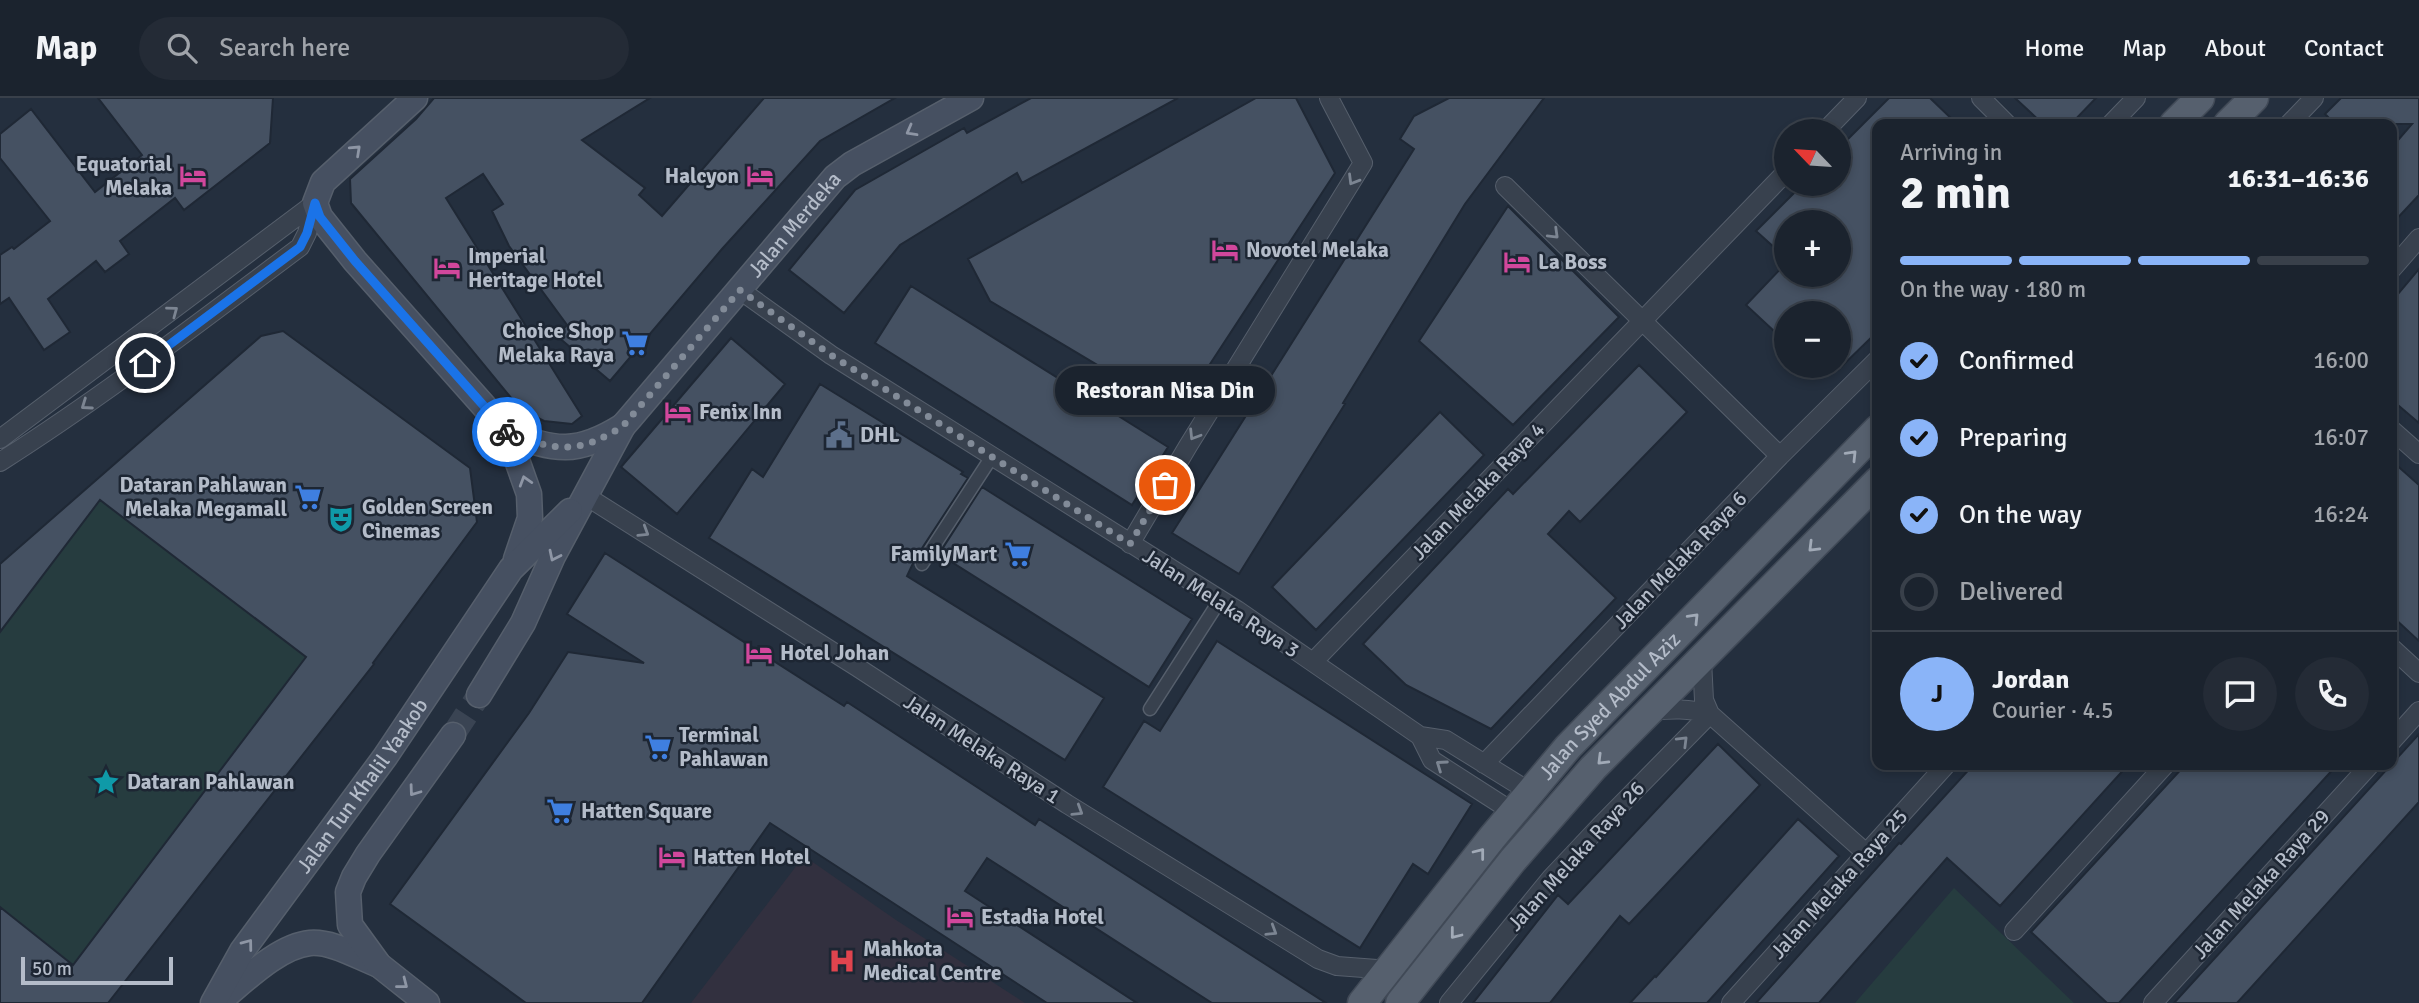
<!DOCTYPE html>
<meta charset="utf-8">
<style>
body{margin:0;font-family:Signika,sans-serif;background:#242b36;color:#f1f3f6;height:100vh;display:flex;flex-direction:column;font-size:26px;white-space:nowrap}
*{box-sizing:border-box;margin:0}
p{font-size:23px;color:#a0a4aa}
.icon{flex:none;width:38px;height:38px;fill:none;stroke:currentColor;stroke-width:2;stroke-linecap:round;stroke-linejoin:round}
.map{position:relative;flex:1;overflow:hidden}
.side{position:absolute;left:1872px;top:21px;width:525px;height:651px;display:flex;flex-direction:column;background:#1b232e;border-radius:14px;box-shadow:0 4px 10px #0003,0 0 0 2px #39404a}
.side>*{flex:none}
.needle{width:46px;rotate:295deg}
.buttons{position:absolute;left:1774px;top:21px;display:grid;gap:14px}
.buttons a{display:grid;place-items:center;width:77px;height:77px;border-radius:50%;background:#1b232e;box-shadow:0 4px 10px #0003,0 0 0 2px #39404a;font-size:35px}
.scale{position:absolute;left:21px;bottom:18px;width:152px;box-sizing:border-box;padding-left:7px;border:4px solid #b4bcc9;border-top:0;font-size:19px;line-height:24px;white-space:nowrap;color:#b4bcc9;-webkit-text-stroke:5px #1d2633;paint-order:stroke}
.pin{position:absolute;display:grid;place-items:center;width:60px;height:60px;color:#fff;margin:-30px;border:4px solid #fff;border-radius:50%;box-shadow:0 2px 7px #0007}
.courier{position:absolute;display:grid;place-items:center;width:70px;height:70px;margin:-35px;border:5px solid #1a73e8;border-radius:50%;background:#fff;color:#222;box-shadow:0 2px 9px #0007}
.bubble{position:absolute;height:49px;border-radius:24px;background:#1b232e;box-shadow:0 4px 10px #0003,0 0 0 2px #39404a;font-size:23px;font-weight:700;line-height:49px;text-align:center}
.head em{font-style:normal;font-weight:700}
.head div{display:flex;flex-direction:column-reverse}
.head{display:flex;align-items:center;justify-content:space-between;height:119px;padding:0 28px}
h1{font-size:46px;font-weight:700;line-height:52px}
.bar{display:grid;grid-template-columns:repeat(4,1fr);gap:10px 7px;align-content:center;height:84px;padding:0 28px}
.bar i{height:9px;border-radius:5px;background:#39404a}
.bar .current{background:#8ab4f8}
.bar p{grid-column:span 4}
.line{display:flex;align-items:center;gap:18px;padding:0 28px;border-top:2px solid #39404a}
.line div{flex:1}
.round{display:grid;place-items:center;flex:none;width:74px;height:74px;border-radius:37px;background:#242b36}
ol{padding:0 28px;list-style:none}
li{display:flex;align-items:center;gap:21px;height:77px}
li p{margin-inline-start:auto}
li .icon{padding:7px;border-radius:50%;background:#8ab4f8;color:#111;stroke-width:4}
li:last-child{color:#a0a4aa}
li i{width:38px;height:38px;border:4px solid #39404a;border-radius:50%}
header{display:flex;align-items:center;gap:42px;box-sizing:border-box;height:98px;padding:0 35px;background:#1b232e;border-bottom:2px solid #39404a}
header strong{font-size:33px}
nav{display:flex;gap:38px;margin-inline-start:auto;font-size:24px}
.search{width:490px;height:63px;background:#242b36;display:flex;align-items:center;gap:18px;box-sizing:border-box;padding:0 24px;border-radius:38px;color:#a0a4aa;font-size:26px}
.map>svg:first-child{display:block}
.medical{fill:#32303f}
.green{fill:#263c3f}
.building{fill:#455162;stroke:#1f2835;stroke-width:2}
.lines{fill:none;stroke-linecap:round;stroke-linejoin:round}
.secondary-tunnel{stroke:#3a4453;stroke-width:24;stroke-dasharray:24 12;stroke-linecap:butt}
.pedestrian-casing{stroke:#565f6c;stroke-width:15}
.minor-casing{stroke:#565f6c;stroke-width:20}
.secondary-casing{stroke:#565f6c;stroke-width:27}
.primary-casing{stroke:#414a57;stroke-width:31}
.pedestrian{stroke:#38414e;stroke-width:12}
.minor{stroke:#38414e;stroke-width:18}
.secondary{stroke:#465061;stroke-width:24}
.primary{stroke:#56606e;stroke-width:28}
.oneway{stroke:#8e96a5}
.oneway2{stroke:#7c8592}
.oneway3{stroke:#a1aab7}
.done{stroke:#828b98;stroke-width:7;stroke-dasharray:0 12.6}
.route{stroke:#1a73e8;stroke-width:9}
.labels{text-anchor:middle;stroke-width:5;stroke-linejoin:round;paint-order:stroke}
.poi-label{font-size:21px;font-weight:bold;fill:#b4bcc9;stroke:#1d2633;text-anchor:start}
.street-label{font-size:21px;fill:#b4bcc9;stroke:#1d2633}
</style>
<header>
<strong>Map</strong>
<div class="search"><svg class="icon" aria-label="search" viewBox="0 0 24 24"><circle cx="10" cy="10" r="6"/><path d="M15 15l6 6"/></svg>Search here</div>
<nav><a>Home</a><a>Map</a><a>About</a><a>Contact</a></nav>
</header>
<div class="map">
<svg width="2419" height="905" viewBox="0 0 2419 905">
<rect width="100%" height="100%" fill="#242f3e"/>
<!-- medical -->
<path class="medical" d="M804,758L896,822L1025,905H691Z"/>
<!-- green -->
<path class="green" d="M100,402L306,559L73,867L0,809V534Z
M1954,790L2074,905H1855Z"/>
<!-- building -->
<path class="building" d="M98,0H273L270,45L184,112L175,100L120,143L129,156L105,174L96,163L48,201L70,234L44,252L9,200L0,206V157L12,149L14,151L50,123L0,60V36L31,11L95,94L142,57Z
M434,0H650L582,42L645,90L639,97L662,118L764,0H895L820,43L722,151L610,283L557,238L567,227L509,148L492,113L503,106L483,76L446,100L582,318L572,326L544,323L532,317L512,301L351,105L350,81L416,21Z
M1031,0H1178L1022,85L1017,75L900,147L844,215L789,172L855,92L964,30L967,35Z
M1256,0H1296L1335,75L1178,315L990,203L968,161Z
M1449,0H1544L1465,106L1343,305L1345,306L1239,476L1172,435L1414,51L1400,41L1414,18Z
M1889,0H1930L1957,26H1878V233L1839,271V215H1787V245L1746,207L1787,164V177H1839V124H1787V161L1756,133L1803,86H1839V50Z
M2015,0H2096L2071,26H2043Z
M2341,0H2419V97L2392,126V49L2412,26H2335L2325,16Z
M1508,108L1619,219L1513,327L1419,243Z
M2419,171V325L2392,302V203Z
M911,188L1168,349L1132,407L875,245Z
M283,233L470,370L477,424L373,565L374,566L108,905H0V809L73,867L306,559L100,402L0,534V466L261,238Z
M731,240L785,286L677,416L621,369Z
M1639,267L1687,314L1580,424L1569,413L1548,436L1616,500L1491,631L1406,587L1363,546L1508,391L1513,396Z
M820,286L963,374L961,376L968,380L915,461L907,478L1104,600L1065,662L709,440L752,371L763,379Z
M1440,314L1484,357L1316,532L1272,489Z
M2392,363L2419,387V543L2392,518Z
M982,389L1192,521L1149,589L939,456Z
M605,455L844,608L847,604L1035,727L1039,721L1326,905H1212L987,760L965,793L1137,905H1047L770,725L642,905H526L390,806L529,615L568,554L644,565L567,516Z
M1217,543L1472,706L1428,776L1413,766L1360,850L1103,689L1144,623L1160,633Z
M2419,636V704L2237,905H2174Z
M1718,646L1760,687L1629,826L1620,818L1550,905H1473L1558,797L1568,806Z
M1973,667H2128L2000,808L1947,760L1819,905H1756L1899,745L1901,746Z
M2185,667H2337L2119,905H2107L2031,834Z
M1798,721L1839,758L1707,905H1630L1655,878L1656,879Z"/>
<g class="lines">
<!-- secondary-tunnel -->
<path class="secondary-tunnel" d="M453,637L479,597"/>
<defs>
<path id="pedestrian" d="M922,466L991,360
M1150,611L1220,502"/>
<path id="minor" d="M1981,0L2007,26
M2111,26L2136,0
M2289,26L2314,0
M1825,33L1857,0
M1505,88L1780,358
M2392,171L2419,140
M740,192L831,257L1237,512L1420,638L1446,642L1530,694
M2392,332L2419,356
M0,341L315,105
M0,364C104,298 202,222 300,149L307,135L315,105
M586,398L857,569L1067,706L1318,861L1337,868L1390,872
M1130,446L1188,348L1363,65L1329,0
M2392,550L2419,575
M1702,562L1704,602L1710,616L1866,755
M1313,564L1787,73
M1650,613C1671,611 1689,610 1710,616
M1420,638L1432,662L1513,714
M2392,643L2419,613
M1484,666L1780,358L1878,261
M2014,833L2165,667
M1449,905L1551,780L1600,728L1710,616
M1731,905L1946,667
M2153,905L2370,667"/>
<g id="secondary">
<path d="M415,0L323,84L315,105L320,119L355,163L507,334L529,396L530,420L516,461"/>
<path d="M507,334C555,353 577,357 623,328"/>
<path id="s1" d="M479,597L523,525L553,458L623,328L630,320L835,79L852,66L971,0"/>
<path d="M222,901C245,882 279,848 310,845C332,843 358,859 379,867"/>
<path id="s2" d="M213,905L242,853L385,659L511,471L570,413"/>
<path d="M427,905L379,867L350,827L348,794L354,779L368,756L453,637"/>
</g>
<g id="primary">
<path d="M2174,26L2200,0"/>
<path d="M2228,26L2254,0"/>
<path id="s3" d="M1362,905L1491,741L1568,649L1878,331"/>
<path d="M1400,905L1513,762L1593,670L1878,383"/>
</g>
</defs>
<!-- pedestrian casing -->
<use href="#pedestrian" class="pedestrian-casing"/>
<!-- minor casing -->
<use href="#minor" class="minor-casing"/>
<!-- secondary casing -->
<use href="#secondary" class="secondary-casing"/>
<!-- primary casing -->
<use href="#primary" class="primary-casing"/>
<!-- pedestrian -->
<use href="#pedestrian" class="pedestrian"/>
<!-- minor -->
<use href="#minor" class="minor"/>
<!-- secondary -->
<use href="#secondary" class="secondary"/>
<!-- primary -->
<use href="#primary" class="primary"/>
</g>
<!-- one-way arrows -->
<defs><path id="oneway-chevron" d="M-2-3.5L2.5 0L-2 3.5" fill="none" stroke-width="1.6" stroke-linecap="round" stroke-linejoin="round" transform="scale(1.75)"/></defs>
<g class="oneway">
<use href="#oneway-chevron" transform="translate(911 33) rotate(151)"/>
<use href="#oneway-chevron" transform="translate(356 52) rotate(-43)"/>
<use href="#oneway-chevron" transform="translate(525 383) rotate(-107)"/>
<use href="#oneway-chevron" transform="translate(554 458) rotate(116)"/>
<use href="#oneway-chevron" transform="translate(414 693) rotate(126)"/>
<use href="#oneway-chevron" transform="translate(248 846) rotate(-53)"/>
<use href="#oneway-chevron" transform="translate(403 886) rotate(38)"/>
</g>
<g class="oneway2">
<use href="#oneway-chevron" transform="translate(1353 82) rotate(121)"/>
<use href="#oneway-chevron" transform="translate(1554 136) rotate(44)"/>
<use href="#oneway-chevron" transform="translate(173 213) rotate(-37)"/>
<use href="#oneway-chevron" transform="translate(86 307) rotate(145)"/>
<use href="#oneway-chevron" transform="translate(1194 337) rotate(122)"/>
<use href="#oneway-chevron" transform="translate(644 434) rotate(32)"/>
<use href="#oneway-chevron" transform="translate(1683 643) rotate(-45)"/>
<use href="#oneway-chevron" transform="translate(1441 667) rotate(-145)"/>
<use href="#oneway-chevron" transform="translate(1078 713) rotate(32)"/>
<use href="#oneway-chevron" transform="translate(1272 833) rotate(32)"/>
</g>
<g class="oneway3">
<use href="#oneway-chevron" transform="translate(1852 357) rotate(-46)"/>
<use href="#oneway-chevron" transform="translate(1813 449) rotate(135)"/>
<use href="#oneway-chevron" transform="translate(1694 520) rotate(-46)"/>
<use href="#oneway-chevron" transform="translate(1602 662) rotate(135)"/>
<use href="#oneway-chevron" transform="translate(1480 755) rotate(-52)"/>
<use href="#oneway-chevron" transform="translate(1455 836) rotate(128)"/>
</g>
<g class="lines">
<!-- done -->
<path class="done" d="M507,334C555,353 578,357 623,328L740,192L831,257L1130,446L1165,387"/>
<!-- route -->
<path class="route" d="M145,265L300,149L307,135L315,105L320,119L355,163L507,334"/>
</g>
<!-- icons -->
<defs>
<symbol id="hotel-bare" viewBox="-9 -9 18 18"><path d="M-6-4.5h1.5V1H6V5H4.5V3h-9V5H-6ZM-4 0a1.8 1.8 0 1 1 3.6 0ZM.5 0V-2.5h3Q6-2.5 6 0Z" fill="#d1479c" stroke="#1d2633" stroke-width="2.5" paint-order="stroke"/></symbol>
<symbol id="supermarket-bare" viewBox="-9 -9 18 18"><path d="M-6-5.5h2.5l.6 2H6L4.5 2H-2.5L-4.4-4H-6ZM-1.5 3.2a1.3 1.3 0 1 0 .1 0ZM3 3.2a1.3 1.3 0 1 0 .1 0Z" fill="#3f7fe0" stroke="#1d2633" stroke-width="2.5" paint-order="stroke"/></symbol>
<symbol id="civic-bare" viewBox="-9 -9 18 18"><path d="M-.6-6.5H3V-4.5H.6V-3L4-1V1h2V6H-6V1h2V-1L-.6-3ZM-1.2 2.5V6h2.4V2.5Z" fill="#5c6f8a" stroke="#1d2633" stroke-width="2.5" paint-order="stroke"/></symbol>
<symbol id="theatre-bare" viewBox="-9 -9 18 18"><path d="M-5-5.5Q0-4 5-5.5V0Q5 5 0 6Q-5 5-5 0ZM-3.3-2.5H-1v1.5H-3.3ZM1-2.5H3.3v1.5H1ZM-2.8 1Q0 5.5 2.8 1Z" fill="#0f9aa8" stroke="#1d2633" stroke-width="2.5" paint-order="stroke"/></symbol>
<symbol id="sight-bare" viewBox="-9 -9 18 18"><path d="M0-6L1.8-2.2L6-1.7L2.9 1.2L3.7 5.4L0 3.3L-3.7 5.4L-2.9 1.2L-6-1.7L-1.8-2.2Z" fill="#0f9aa8" stroke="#1d2633" stroke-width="2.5" paint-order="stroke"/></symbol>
<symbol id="hospital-bare" viewBox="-9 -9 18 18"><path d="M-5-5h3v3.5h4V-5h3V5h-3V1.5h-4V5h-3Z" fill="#e0444e" stroke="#1d2633" stroke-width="2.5" paint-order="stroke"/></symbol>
</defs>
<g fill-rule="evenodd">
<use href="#hotel-bare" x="174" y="59" width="38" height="38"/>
<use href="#hotel-bare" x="741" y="59" width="38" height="38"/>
<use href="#hotel-bare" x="1206" y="133" width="38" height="38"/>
<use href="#hotel-bare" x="1498" y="145" width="38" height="38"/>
<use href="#hotel-bare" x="428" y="151" width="38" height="38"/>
<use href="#supermarket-bare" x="616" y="226" width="38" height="38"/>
<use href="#hotel-bare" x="659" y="295" width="38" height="38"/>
<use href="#civic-bare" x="820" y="318" width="38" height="38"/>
<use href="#supermarket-bare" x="289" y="380" width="38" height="38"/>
<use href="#theatre-bare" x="322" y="402" width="38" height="38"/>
<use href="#supermarket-bare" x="999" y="437" width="38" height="38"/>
<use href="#hotel-bare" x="740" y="536" width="38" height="38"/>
<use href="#supermarket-bare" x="639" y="630" width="38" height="38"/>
<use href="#sight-bare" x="87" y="665" width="38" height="38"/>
<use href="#supermarket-bare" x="541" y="694" width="38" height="38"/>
<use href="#hotel-bare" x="653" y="740" width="38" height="38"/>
<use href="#hotel-bare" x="941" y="800" width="38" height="38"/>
<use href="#hospital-bare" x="823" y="844" width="38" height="38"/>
</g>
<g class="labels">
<!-- poi labels -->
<g class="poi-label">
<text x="172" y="73" text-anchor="end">Equatorial<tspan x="172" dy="24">Melaka</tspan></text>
<text x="739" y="85" text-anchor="end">Halcyon</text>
<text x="1246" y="159">Novotel Melaka</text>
<text x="468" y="165">Imperial<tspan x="468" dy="24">Heritage Hotel</tspan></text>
<text x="1538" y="171">La Boss</text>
<text x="614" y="240" text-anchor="end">Choice Shop<tspan x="614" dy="24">Melaka Raya</tspan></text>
<text x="699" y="321">Fenix Inn</text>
<text x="860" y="344">DHL</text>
<text x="287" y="394" text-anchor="end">Dataran Pahlawan<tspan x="287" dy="24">Melaka Megamall</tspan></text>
<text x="362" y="416">Golden Screen<tspan x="362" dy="24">Cinemas</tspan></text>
<text x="997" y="463" text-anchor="end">FamilyMart</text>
<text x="780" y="562">Hotel Johan</text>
<text x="679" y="644">Terminal<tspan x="679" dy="24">Pahlawan</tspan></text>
<text x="127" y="691">Dataran Pahlawan</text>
<text x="581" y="720">Hatten Square</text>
<text x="693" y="766">Hatten Hotel</text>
<text x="981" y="826">Estadia Hotel</text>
<text x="863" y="858">Mahkota<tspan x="863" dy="24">Medical Centre</tspan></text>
</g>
<!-- street labels -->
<g class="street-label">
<text dy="7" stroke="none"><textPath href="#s1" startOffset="570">Jalan Merdeka</textPath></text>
<text transform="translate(1478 393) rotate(-46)" y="7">Jalan Melaka Raya 4</text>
<text transform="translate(1680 462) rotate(-46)" y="7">Jalan Melaka Raya 6</text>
<text transform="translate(1221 505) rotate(33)" y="7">Jalan Melaka Raya 3</text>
<text dy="7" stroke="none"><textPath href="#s3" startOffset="387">Jalan Syed Abdul Aziz</textPath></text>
<text transform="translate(982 651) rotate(33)" y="7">Jalan Melaka Raya 1</text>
<text dy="7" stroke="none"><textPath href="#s2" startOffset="264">Jalan Tun Khalil Yaakob</textPath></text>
<text transform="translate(1576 758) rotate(-48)" y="7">Jalan Melaka Raya 26</text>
<text transform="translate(1839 786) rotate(-48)" y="7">Jalan Melaka Raya 25</text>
<text transform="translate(2261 786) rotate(-48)" y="7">Jalan Melaka Raya 29</text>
</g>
</g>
</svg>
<div class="buttons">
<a><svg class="needle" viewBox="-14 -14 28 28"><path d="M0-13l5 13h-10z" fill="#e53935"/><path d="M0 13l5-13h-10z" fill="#a0a4aa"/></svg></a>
<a>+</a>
<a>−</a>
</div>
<div class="scale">50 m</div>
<div class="pin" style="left:1165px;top:387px;background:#ea580c"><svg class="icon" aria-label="bag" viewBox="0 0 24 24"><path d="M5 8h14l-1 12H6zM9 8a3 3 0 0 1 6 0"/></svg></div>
<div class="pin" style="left:145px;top:265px;background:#1f2937"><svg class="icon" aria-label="home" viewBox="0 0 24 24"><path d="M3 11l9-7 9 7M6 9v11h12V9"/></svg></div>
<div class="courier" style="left:507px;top:334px"><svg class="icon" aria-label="bike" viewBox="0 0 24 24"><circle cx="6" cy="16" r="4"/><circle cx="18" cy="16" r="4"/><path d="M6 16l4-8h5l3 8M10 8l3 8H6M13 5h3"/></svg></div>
<div class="bubble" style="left:1055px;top:268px;width:220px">Restoran Nisa Din</div>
<section class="side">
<div class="head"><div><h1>2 min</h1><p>Arriving in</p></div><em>16:31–16:36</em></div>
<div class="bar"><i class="current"></i><i class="current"></i><i class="current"></i><i></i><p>On the way · 180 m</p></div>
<ol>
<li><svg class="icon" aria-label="check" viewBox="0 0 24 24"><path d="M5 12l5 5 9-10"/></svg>Confirmed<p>16:00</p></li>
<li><svg class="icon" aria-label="check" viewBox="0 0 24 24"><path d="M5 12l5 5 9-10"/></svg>Preparing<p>16:07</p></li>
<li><svg class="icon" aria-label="check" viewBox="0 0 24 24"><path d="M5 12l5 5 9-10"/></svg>On the way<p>16:24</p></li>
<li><i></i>Delivered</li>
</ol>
<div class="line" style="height:126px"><b class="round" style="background:#8ab4f8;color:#111">J</b><div><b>Jordan</b><p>Courier · 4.5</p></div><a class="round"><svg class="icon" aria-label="chat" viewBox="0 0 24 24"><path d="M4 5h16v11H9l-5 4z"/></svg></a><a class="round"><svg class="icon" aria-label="phone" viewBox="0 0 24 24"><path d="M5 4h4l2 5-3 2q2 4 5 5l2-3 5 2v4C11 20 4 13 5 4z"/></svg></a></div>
</section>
</div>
